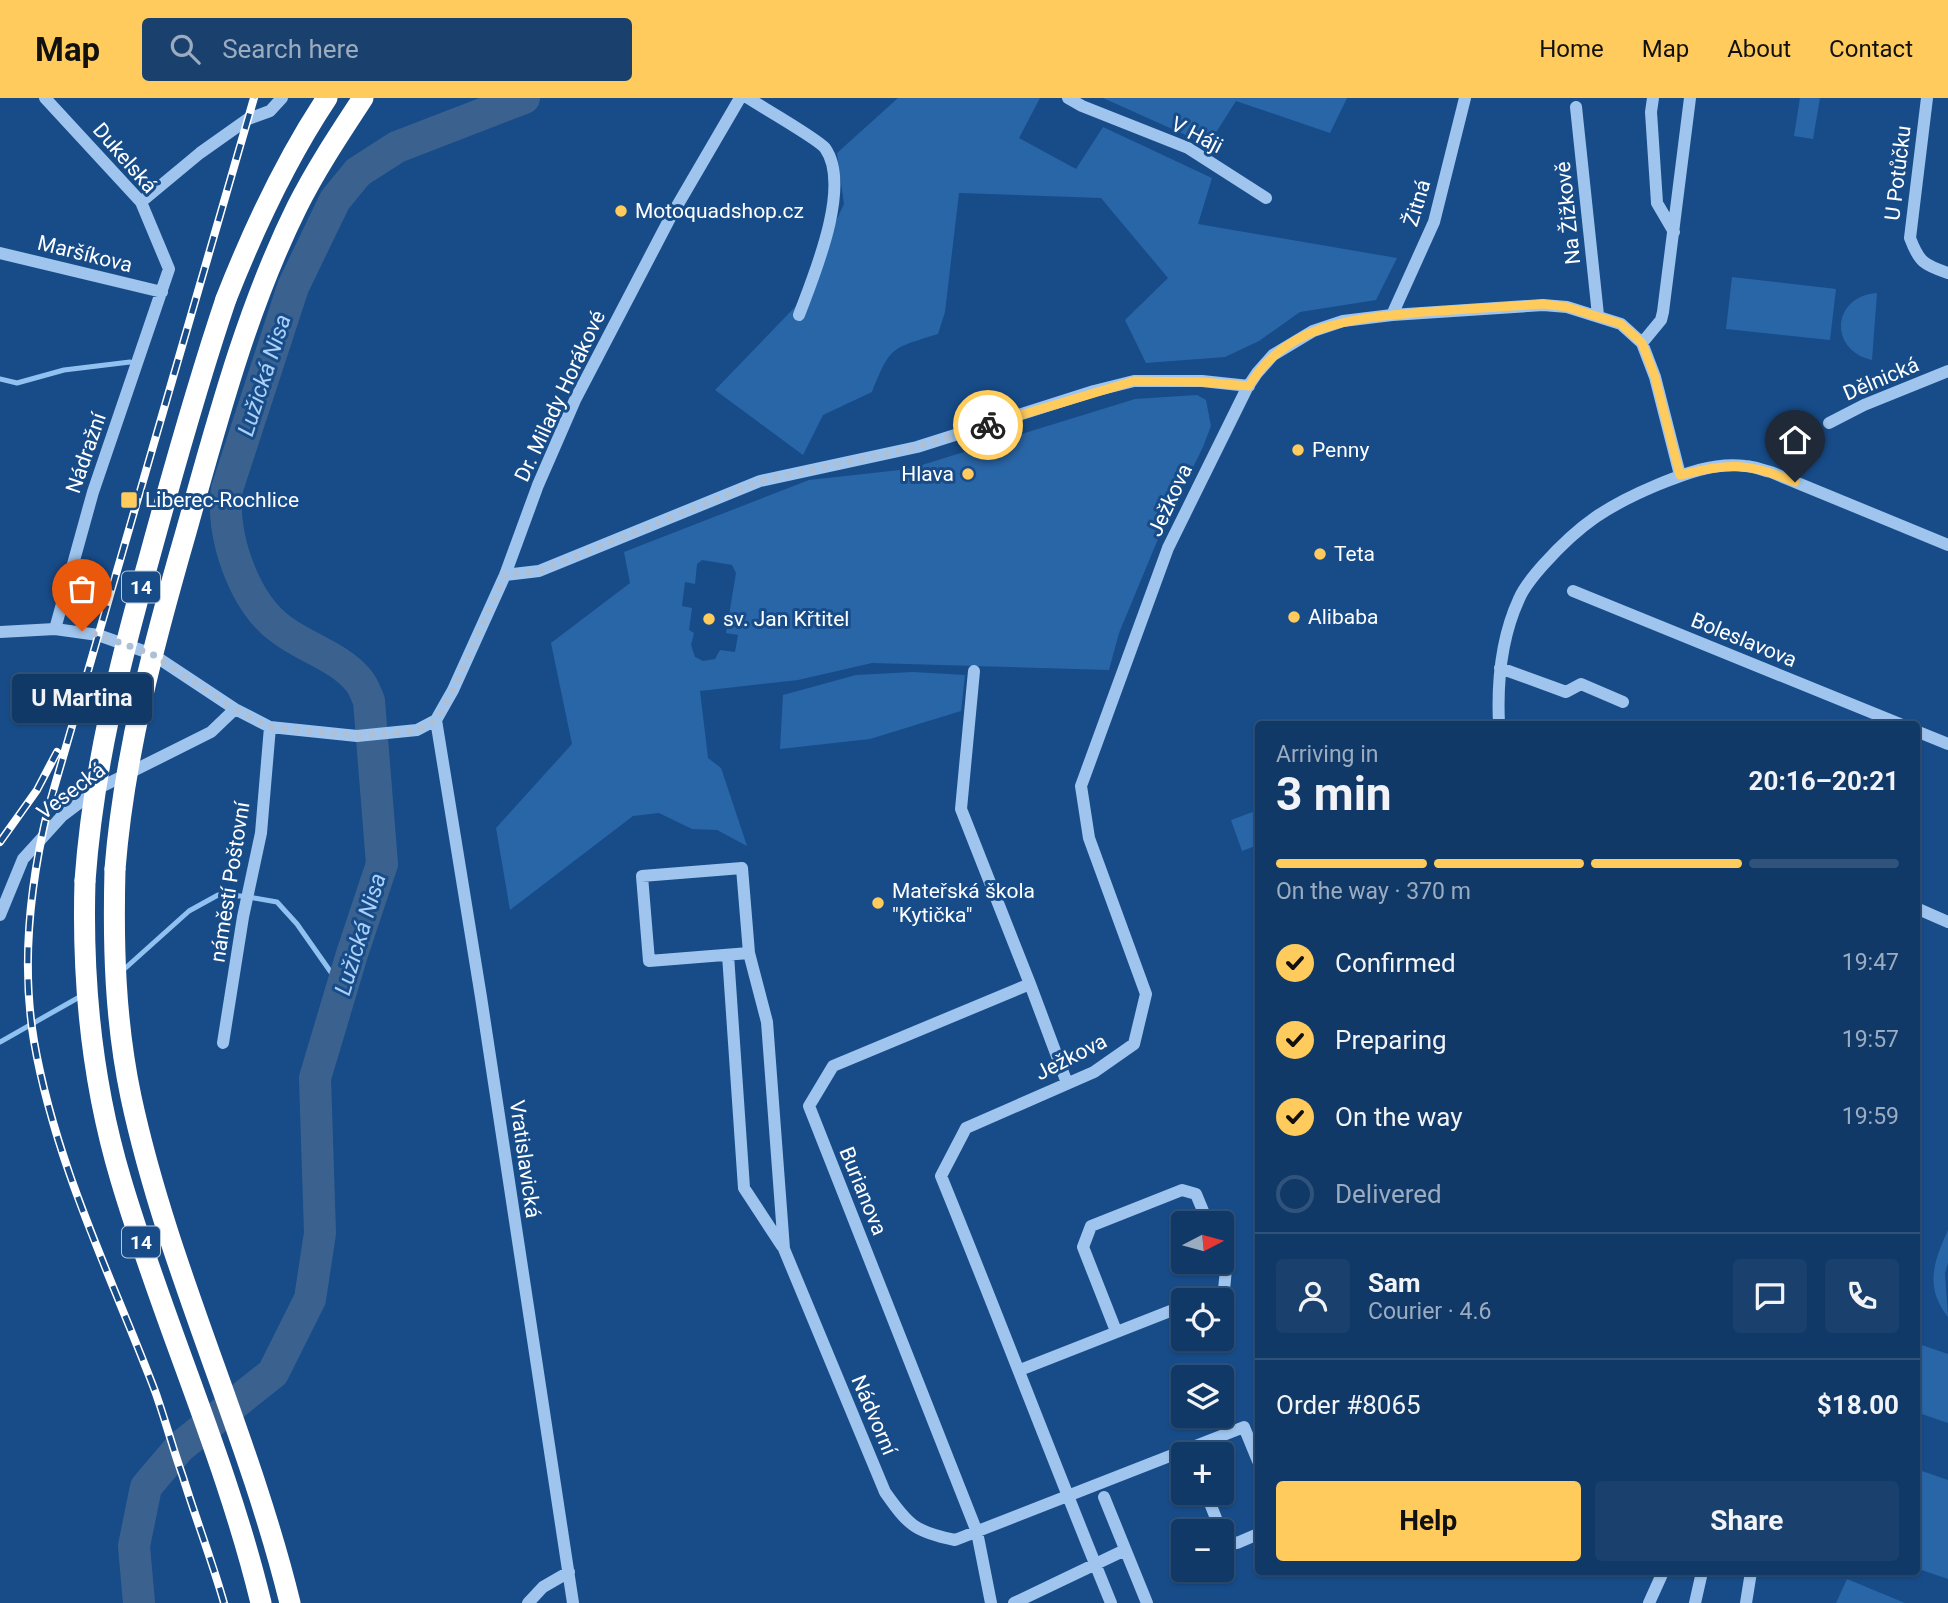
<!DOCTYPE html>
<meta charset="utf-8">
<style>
body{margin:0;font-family:Roboto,sans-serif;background:#1a406d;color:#f1f3f6;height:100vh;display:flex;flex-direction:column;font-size:26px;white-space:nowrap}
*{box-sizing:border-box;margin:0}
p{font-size:23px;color:#9cacc0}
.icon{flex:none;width:38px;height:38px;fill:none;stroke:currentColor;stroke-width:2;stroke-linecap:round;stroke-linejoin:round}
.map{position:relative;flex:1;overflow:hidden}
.panel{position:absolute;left:1255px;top:623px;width:665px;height:854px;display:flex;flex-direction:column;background:#113967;border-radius:7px;box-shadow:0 2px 5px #0004,0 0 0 2px #30537b}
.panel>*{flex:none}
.needle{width:46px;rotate:84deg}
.controls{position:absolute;left:1171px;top:1113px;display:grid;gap:14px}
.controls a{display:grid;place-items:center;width:63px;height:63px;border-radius:7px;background:#113967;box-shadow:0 2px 5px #0004,0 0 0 2px #30537b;font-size:35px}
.pin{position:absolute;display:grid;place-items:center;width:60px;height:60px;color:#fff;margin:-72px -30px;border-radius:50% 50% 50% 0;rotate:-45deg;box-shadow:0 0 7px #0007}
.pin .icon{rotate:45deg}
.courier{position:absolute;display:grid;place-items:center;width:70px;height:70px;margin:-35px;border:5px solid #ffcb5c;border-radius:50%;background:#fff;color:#222;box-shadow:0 2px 9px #0007}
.bubble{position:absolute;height:49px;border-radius:7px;background:#113967;box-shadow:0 2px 5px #0004,0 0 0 2px #30537b;font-size:23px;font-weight:700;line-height:49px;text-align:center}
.overview em{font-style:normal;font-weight:700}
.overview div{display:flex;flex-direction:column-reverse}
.overview{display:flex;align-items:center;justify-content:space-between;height:119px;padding:0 21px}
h1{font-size:46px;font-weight:700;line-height:52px}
.bar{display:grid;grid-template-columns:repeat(4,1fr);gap:10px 7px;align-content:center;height:84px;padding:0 21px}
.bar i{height:9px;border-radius:5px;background:#30537b}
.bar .on{background:#ffcb5c}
.bar p{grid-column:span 4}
.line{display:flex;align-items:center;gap:18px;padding:0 21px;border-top:2px solid #30537b}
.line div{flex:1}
.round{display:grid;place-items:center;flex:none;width:74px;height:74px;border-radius:7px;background:#1a406d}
ol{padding:0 21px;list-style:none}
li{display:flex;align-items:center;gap:21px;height:77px}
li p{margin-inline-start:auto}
li .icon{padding:7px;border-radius:50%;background:#ffcb5c;color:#111;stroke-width:4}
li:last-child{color:#9cacc0}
li i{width:38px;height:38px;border:4px solid #30537b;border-radius:50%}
.primary-button{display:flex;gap:14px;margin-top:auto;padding:14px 21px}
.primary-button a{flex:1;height:80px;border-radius:7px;background:#ffcb5c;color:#111;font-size:28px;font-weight:700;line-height:80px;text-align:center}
.primary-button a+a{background:#1a406d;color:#f1f3f6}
header{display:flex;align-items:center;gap:42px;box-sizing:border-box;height:98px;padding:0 35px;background:#ffcb5c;color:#111}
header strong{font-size:33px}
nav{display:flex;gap:38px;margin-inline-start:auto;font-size:24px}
.search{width:490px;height:63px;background:#1a406d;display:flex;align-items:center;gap:18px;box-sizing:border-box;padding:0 24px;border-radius:7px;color:#9cacc0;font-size:26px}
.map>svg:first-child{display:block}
.green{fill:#2966a8;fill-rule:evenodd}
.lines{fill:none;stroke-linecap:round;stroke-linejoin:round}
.stream{stroke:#91c1f1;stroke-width:5}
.river{stroke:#3b628f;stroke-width:32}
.minor{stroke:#9fc5ee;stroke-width:12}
.highway{stroke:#fff;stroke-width:21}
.rail-casing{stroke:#fff;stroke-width:8}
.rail{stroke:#174c89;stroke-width:5;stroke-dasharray:16;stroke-linecap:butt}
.highway-bridge{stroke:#fff;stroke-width:21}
.done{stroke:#aec0d6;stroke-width:7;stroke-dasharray:0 12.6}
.route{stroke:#ffcb5c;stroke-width:9}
.poi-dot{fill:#ffcb5c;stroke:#174c89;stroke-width:2.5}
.labels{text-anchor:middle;stroke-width:6;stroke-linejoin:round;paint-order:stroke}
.shield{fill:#174c89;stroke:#b9c9dc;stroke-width:2}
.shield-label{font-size:19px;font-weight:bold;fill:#fff}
.street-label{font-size:21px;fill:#fff;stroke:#174c89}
.poi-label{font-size:21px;fill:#fff;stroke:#174c89;text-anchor:start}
.water-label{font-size:23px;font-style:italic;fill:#abcff6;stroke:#174c89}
</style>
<header>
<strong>Map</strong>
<div class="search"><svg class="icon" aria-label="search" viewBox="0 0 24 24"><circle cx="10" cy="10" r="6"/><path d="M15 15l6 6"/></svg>Search here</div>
<nav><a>Home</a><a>Map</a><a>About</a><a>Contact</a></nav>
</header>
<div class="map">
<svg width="1948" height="1505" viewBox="0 0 1948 1505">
<rect width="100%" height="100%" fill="#174c89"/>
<!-- green -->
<path class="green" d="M898,0H1040L1019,40L1076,71L1103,29L1212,80L1198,126L1397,160L1376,202L1300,214L1259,243L1225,259L1146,265L1125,222L1168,180L1101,100L959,95L945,214L938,236C891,251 891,247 872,294L823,317L803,357L715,292L796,208L844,106L837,55Z
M1103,0H1347L1330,35L1236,3L1208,47Z
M1800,0H1820L1813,41L1794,38Z
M1732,179L1836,191L1830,242L1726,231Z
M1877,195L1872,262C1828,252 1832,198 1877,195Z
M1197,297L1206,302L1211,328L1203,349L1158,441L1119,535L1109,572L872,565L798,582L700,593L708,660L721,670L747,748L717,732L692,731L659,715L633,718L510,812L496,730L572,646L551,545L630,485L624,454L809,382L909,371L1135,301ZM702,462L732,467L736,475L726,535L738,537L735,554L720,552L715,561L703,563L695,559L691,547L694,535L689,532L692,510L682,508L685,484L695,486L697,466Z
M913,574L965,577L961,613L870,641L780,651L783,597L856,577Z
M1258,712V747L1242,753L1231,722Z
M1948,1132V1165L1945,1175L1948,1219C1924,1189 1934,1163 1948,1132Z
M1916,1245L1948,1256V1325L1916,1314Z
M1916,1371L1948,1382V1481L1916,1470Z
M1847,1481L1905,1505H1836Z"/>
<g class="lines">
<!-- stream -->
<path class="stream" d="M0,281L17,285L64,272L130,264
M254,800L277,804L297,826L342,890
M121,874L189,813L218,797L241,798
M0,944L83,897"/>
<!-- river -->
<path class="river" d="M139,1505L134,1448L146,1389L180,1349L273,1275L310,1201L320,1135L315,980L352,856L382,766L369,603C366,596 364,589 359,583C340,559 306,550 282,532C244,505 220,436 227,391L293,189L335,102L358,74L397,49L524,0"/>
<!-- minor -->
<path class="minor" d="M45,0L141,104L169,171L93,394L55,531
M748,0C762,9 818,41 825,50C852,88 814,177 799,217
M1068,0L1082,8L1188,50L1266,100
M1653,0L1651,14L1657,105L1674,134
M1927,0L1910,140C1919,164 1924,167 1948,175
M1576,9L1598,217
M141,104L200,55L248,21L270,13L282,0
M0,155L162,194
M1392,217L1434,124L1465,0
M1642,245L1661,222L1663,214L1690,0
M1829,325L1864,307L1948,273
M505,477L539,473L760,383L917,349L1094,293L1134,283H1202L1249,288
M1573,493L1900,626
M0,534L55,531L98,537L152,556L235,611L270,629L357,638L417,632L436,622
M1500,570L1566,594L1581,586L1623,604
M974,573L961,711L1030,886L1067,985
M436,622L481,899L573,1505
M436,622L453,592L505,477L538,387L575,302L670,120L740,0
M1499,626C1497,584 1501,540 1519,501C1524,489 1535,476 1544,466C1580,426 1607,408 1657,387C1684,376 1714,364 1745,368C1753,368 1762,372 1771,374L1948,447
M1916,633L1948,646
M1916,810L1948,824
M0,817L23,761L62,718L99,690L211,634L235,611
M749,855L649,863L642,778L742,770L749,855L767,924L784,1151L885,1394C908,1427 915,1434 955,1442L1244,1329L1258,1363
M728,857L744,1090L782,1148
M223,945L243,819L261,735L270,629
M1198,1202L1224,1192L1226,1171L1222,1160
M1116,1233L1083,1149L1091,1128L1182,1092L1196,1096L1208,1125
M1020,1272L1183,1208
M1206,1395L1221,1433
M1104,1399L1147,1505
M1222,1434L1224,1441L1237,1445L1258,1436
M528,1505L543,1489L569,1474
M991,1505L977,1434L809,1008L833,968L1030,886
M1014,1505L1125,1452
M1111,1505C1053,1363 999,1220 941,1078L966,1030L1094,974L1134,946L1146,896L1089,740L1081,688L1168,450L1247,290L1257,275L1273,257L1313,233L1343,223L1392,217L1543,207L1567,209L1621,226L1642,245L1655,279L1680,377
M1649,1505L1663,1474
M1695,1505L1702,1474
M1746,1505L1751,1474"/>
<!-- highway -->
<path class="highway" d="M226,201C254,130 285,63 327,0
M115,771C113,848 115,923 131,999C168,1172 248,1333 290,1505
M85,783C82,883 92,985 121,1082C163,1224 226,1360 261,1505"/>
<defs>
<path id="rail" d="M0,744L37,692L57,654
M224,1505C212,1463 196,1421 183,1379C173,1351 165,1321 155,1293C111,1178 55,1065 34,943C21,866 30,786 48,711L254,0"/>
</defs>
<!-- rail casing -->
<use href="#rail" class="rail-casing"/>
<!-- rail -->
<use href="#rail" class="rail"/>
<!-- highway-bridge -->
<path class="highway-bridge" d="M115,771C124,657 154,545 186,434C217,324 246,212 297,109C316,71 340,35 363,0
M85,783C93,671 119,568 149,461C173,373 197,287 226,201"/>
</g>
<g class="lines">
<!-- done -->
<path class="done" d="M82,533L98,537L152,556L235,611L270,629L357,638L399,635L417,632L436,622L453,592L505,477L539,473L760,383L916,349L988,327"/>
<!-- route -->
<path class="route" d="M988,327L1134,283L1202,284L1249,288C1287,224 1358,220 1424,214C1464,211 1503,209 1543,206L1567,209L1621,226L1642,245L1655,279L1680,377C1730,365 1747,364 1795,384"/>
</g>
<!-- markers -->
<g class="poi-dot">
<circle cx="621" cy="113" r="7"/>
<circle cx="1298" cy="352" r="7"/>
<circle cx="968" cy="376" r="7"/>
<rect x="120" y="393" width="18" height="18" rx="3.5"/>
<circle cx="1320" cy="456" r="7"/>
<circle cx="1294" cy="519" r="7"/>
<circle cx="709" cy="521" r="7"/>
<circle cx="878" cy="805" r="7"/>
</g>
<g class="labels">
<!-- shield labels -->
<g class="shield">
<rect x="122" y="473.5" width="38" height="31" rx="5"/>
<rect x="122" y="1128.5" width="38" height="31" rx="5"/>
</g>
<g class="shield-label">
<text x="141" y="496">14</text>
<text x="141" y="1151">14</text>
</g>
<!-- street labels -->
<g class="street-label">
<text transform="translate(1197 37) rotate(27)" y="7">V Háji</text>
<text transform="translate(125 60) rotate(49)" y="7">Dukelská</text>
<text transform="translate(1898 75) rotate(-83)" y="7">U Potůčku</text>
<text transform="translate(1417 105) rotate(-73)" y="7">Žitná</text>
<text transform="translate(1568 115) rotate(-96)" y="7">Na Žižkově</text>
<text transform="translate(85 156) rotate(14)" y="7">Maršíkova</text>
<text transform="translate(1881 281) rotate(-23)" y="7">Dělnická</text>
<text transform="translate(560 298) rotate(-65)" y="7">Dr. Milady Horákové</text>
<text transform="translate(86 355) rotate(-71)" y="7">Nádražní</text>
<text transform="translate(1170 402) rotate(-65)" y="7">Ježkova</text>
<text transform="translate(1744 542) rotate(22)" y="7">Boleslavova</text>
<text transform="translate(71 693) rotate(-37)" y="7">Vesecká</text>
<text transform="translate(230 784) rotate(-81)" y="7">náměstí Poštovní</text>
<text transform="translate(1071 959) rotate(-27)" y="7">Ježkova</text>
<text transform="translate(525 1061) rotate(82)" y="7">Vratislavická</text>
<text transform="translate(863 1093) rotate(68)" y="7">Burianova</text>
<text transform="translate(874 1317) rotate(67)" y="7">Nádvorní</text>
</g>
<!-- poi labels -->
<g class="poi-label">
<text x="635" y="120">Motoquadshop.cz</text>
<text x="1312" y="359">Penny</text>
<text x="954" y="383" text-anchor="end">Hlava</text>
<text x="145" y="409">Liberec-Rochlice</text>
<text x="1334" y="463">Teta</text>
<text x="1308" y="526">Alibaba</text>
<text x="723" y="528">sv. Jan Křtitel</text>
<text x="892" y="800">Mateřská škola<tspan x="892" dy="24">"Kytička"</tspan></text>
</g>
<!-- water labels -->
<g class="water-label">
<text transform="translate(264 277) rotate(-72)" y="8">Lužická Nisa</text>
<text transform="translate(360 836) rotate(-73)" y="8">Lužická Nisa</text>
</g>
</g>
</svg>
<div class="controls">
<a><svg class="needle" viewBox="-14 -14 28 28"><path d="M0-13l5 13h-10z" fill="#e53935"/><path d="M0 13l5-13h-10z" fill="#9cacc0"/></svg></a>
<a><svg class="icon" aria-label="locate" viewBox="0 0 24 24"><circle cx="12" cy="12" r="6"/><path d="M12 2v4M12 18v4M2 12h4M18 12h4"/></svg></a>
<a><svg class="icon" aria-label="layers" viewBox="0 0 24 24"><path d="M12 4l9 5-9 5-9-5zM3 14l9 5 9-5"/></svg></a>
<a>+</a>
<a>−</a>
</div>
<div class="pin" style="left:82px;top:533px;background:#ea580c"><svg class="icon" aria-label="bag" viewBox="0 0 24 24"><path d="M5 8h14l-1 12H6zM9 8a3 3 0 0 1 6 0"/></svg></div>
<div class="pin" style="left:1795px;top:384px;background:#1f2937"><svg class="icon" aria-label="home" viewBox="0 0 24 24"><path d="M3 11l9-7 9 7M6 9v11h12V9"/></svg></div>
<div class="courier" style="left:988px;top:327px"><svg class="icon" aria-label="bike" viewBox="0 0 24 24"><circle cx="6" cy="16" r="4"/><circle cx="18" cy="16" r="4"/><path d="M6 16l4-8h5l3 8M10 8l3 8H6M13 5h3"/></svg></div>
<div class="bubble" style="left:12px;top:576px;width:140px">U Martina</div>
<section class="panel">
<div class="overview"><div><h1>3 min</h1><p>Arriving in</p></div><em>20:16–20:21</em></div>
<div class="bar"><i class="on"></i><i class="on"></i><i class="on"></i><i></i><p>On the way · 370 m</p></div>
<ol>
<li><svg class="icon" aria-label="check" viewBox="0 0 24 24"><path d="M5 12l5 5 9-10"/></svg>Confirmed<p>19:47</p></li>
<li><svg class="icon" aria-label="check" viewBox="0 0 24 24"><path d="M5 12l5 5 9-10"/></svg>Preparing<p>19:57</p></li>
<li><svg class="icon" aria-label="check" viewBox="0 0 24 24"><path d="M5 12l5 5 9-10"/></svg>On the way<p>19:59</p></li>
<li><i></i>Delivered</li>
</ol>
<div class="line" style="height:126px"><a class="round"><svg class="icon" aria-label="person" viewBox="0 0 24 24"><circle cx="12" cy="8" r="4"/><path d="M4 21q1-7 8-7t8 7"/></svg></a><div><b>Sam</b><p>Courier · 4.6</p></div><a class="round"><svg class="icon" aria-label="chat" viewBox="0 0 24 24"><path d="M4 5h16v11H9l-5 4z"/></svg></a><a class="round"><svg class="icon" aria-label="phone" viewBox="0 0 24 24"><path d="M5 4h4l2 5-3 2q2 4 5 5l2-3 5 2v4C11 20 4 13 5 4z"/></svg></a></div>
<div class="line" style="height:91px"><div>Order #8065</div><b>$18.00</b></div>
<div class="primary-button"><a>Help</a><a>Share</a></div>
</section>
</div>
